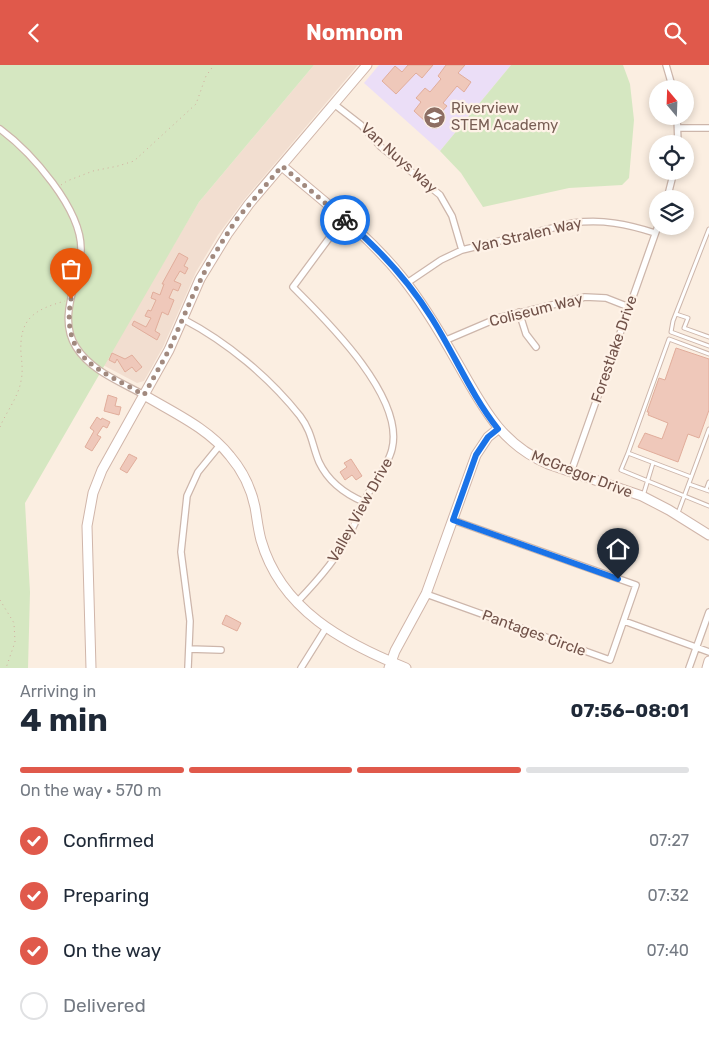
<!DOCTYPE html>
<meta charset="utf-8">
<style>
body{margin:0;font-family:Rubik,sans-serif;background:#f2f2f3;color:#1f2937;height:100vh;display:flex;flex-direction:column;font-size:19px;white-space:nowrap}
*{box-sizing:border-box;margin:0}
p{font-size:16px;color:#747a83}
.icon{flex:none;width:28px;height:28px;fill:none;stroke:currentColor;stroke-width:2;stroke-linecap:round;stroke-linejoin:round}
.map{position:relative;height:603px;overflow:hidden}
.sheet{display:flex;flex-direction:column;background:#fff;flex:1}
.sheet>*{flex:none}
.needle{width:32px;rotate:341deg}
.tools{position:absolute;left:649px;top:15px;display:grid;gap:10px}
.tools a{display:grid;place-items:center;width:45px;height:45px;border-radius:50%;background:#fff;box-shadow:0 2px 8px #0003;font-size:25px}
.pin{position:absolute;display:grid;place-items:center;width:42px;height:42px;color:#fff;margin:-51px -21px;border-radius:50% 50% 50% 0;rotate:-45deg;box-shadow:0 0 5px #0007}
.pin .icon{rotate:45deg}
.courier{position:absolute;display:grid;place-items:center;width:50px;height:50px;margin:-25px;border:4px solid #1a73e8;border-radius:50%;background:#fff;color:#222;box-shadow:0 1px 6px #0007}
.summary em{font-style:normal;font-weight:700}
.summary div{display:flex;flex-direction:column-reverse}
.summary{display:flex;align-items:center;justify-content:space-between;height:85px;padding:0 20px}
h1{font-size:32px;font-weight:700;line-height:38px}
.bar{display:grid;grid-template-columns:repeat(4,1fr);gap:8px 5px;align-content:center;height:60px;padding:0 20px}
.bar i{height:6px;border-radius:4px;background:#e0e1e3}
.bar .current{background:#e0594b}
.bar p{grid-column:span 4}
ol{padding:0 20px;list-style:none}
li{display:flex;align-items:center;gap:15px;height:55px}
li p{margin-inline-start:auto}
li .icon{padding:5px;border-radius:50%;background:#e0594b;color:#fff;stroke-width:4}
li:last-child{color:#747a83}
li i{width:28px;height:28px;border:2px solid #e0e1e3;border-radius:50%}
header{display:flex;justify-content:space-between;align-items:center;height:65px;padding:0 20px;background:#e0594b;color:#fff;font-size:22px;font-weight:700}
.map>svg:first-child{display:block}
.residential{fill:#f2ded0}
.education{fill:#ebdef7}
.green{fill:#d5e7c1}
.building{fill:#efc8ba;stroke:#e1ad9b}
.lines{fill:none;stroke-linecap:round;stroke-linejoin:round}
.lane-casing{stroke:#cdb6ab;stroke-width:5}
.street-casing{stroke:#cdb6ab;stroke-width:8}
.secondary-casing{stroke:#d0b5a9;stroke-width:11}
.path{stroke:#d3ac9e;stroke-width:1;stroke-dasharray:1 4;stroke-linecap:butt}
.lane{stroke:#fff;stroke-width:3}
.street{stroke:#fff;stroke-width:5.5}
.secondary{stroke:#fff;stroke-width:9}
.done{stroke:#a1897e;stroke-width:5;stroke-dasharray:0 9}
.route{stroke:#1a73e8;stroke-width:6}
.labels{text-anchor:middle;stroke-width:4.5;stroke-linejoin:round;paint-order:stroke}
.education-label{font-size:15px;fill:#785e54;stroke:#fef2e7;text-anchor:start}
.street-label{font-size:15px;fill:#715249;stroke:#fef2e7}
</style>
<header><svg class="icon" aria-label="back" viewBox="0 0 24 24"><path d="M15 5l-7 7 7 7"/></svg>Nomnom<svg class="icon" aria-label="search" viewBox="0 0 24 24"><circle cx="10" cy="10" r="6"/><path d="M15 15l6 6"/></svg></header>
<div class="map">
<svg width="709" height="603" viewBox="0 0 709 603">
<rect width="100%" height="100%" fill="#fbeee1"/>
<!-- residential -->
<path class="residential" d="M314,0H358L244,135L218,170L196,207L163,282L144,316L137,318L103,300L199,137Z"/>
<!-- education -->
<path class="education" d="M379,0H511L440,86L364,18Z"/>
<!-- green -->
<path class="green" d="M0,0H314L199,137L25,438L30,527L28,603H0Z
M511,0H623L630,19L634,55L629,113L622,120L569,123L483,142L461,108L440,86Z"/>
<!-- building -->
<path class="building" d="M408,0H433L422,13L416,8L396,29L382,16L395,1L402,7Z
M446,0H465L458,8L471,17L464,27L457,21L443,38L447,41L438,51L434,48L426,57L414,46L421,37L416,33L425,23L430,27L441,14L438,11Z
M179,188L188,193L184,201L188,203L185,209L180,206L174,216L181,219L178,226L173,224L169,233L174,235L168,250L162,247L155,266L160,269L157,275L132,260L134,256L146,262L151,253L145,251L148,245L151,246L156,235L151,233L153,227L160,230L164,219H162Z
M676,283L709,294V345L699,373L688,369L678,397L638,382L645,368L662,374L668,358L648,350L649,347H647L659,313L665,315Z
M112,288L125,294L132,290L142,302L136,307L132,302L125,307L117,294L115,298L109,295Z
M108,330L117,333L115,341L121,342L119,350L104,346Z
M97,352L101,355L102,353L110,357L107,363L103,361L97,370L101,372L92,386L85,382L94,366L90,363Z
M129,389L137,393L127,408L120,404Z
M351,394L362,411L356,415L352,410L345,415L340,407L347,402L344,398Z
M226,550L241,558L237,566L222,559Z"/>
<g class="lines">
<defs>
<path id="lane" d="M709,164L673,256L671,267L709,281
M676,249L688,253L684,263L709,272
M628,388L621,405L709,441
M691,412L628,388L669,274L709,289
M689,419L709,426
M706,425L709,417
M643,431L653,398
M678,448L709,364"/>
<path id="street" d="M666,0L673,24
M334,39L361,60L381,82L440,130L452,151L462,185
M677,51L678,79
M678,63H709
M0,64C31,87 82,144 81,185C79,217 57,252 76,282C91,306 121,317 144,330
M667,134L674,106
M407,218L441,195L462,185L573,158C602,154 627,159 655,168
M519,247L526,269L536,282
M183,254C227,277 269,312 300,351C312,367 312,380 319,397C328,416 345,429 364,437
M444,276L498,253L585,232L606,233L629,242
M571,407L658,161
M426,529L610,595L636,520L453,455
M297,537C320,513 341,489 355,458C358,451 360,444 364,437C371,420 388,402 392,384C405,332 327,256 293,222L344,153
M624,556L709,587
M189,584L221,585
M188,603L190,556L181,487L187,431L198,407L220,380
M301,603L326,563
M689,603L709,547"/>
<path id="secondary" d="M282,101C323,136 367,169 401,211C423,238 440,267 457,297C482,340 499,378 548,399L642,431L669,445L709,470
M144,330C174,348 208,363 230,391C242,405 251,423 255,442C257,453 258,464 261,475C281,545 344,578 406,603
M91,603L87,461L93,428L102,405L169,285L200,214L228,168L249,139L367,0
M389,603L395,586L426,529L476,390L488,372L498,364
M707,603L709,596"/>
</defs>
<!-- lane casing -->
<use href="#lane" class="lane-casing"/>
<!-- street casing -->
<use href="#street" class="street-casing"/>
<!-- secondary casing -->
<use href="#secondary" class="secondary-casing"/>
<!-- path -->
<path class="path" d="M61,120L67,116L93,106L118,101L134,96L196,39L206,11L214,0
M0,362C6,347 18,333 21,316C23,307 22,298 21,289C19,254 33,245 65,236
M0,535L14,558L15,577L6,603"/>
<!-- lane -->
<use href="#lane" class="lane"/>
<!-- street -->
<use href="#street" class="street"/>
<!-- secondary -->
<use href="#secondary" class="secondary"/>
</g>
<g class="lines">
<!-- done -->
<path class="done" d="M71,234C60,295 101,305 144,330L169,285L194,228L210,196L236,155L282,101L345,155"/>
<!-- route -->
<path class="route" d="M345,155C378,183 408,215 431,252C454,288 471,330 498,364L488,372L476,390L453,455L618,514"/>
</g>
<!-- icons -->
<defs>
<symbol id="school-disc" viewBox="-11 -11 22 22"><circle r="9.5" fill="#8d6e63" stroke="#fef2e7"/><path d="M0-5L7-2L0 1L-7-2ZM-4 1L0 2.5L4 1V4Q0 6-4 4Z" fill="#fff"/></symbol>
</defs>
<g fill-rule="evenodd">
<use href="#school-disc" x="422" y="40" width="25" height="25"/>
</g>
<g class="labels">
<!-- education labels -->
<g class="education-label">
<text x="451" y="48">Riverview<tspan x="451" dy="17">STEM Academy</tspan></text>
</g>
<!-- street labels -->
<g class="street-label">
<text transform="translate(399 93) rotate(42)" y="5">Van Nuys Way</text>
<text transform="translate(527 170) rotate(-13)" y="5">Van Stralen Way</text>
<text transform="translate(536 245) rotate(-14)" y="5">Coliseum Way</text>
<text transform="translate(614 284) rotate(-71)" y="5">Forestlake Drive</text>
<text transform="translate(582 409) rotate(21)" y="5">McGregor Drive</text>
<text transform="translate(360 445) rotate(-61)" y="5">Valley View Drive</text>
<text transform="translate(534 568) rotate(20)" y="5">Pantages Circle</text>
</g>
</g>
</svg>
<div class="tools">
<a><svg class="needle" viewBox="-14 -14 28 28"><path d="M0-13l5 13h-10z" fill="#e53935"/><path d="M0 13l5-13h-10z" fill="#747a83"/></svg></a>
<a><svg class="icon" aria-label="locate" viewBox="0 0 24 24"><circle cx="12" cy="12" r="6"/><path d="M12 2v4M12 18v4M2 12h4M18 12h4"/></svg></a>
<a><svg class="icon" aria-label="layers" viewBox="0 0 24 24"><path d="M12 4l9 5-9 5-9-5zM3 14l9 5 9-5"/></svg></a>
</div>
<div class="pin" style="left:71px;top:234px;background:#ea580c"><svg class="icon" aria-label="bag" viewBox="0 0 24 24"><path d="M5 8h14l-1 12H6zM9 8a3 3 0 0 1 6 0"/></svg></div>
<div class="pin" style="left:618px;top:514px;background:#1f2937"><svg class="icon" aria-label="home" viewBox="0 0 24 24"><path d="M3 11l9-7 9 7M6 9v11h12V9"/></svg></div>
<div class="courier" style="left:345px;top:155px"><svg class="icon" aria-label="bike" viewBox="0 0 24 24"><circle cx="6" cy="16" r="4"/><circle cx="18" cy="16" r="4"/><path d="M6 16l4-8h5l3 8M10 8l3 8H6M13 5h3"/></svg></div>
</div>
<section class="sheet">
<div class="summary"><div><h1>4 min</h1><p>Arriving in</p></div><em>07:56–08:01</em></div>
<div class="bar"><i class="current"></i><i class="current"></i><i class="current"></i><i></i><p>On the way · 570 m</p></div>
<ol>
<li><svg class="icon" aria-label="check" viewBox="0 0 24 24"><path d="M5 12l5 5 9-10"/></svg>Confirmed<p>07:27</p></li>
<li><svg class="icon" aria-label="check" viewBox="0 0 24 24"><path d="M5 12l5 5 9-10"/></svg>Preparing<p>07:32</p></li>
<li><svg class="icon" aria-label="check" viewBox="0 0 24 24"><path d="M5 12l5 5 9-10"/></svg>On the way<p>07:40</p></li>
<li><i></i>Delivered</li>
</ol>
</section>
